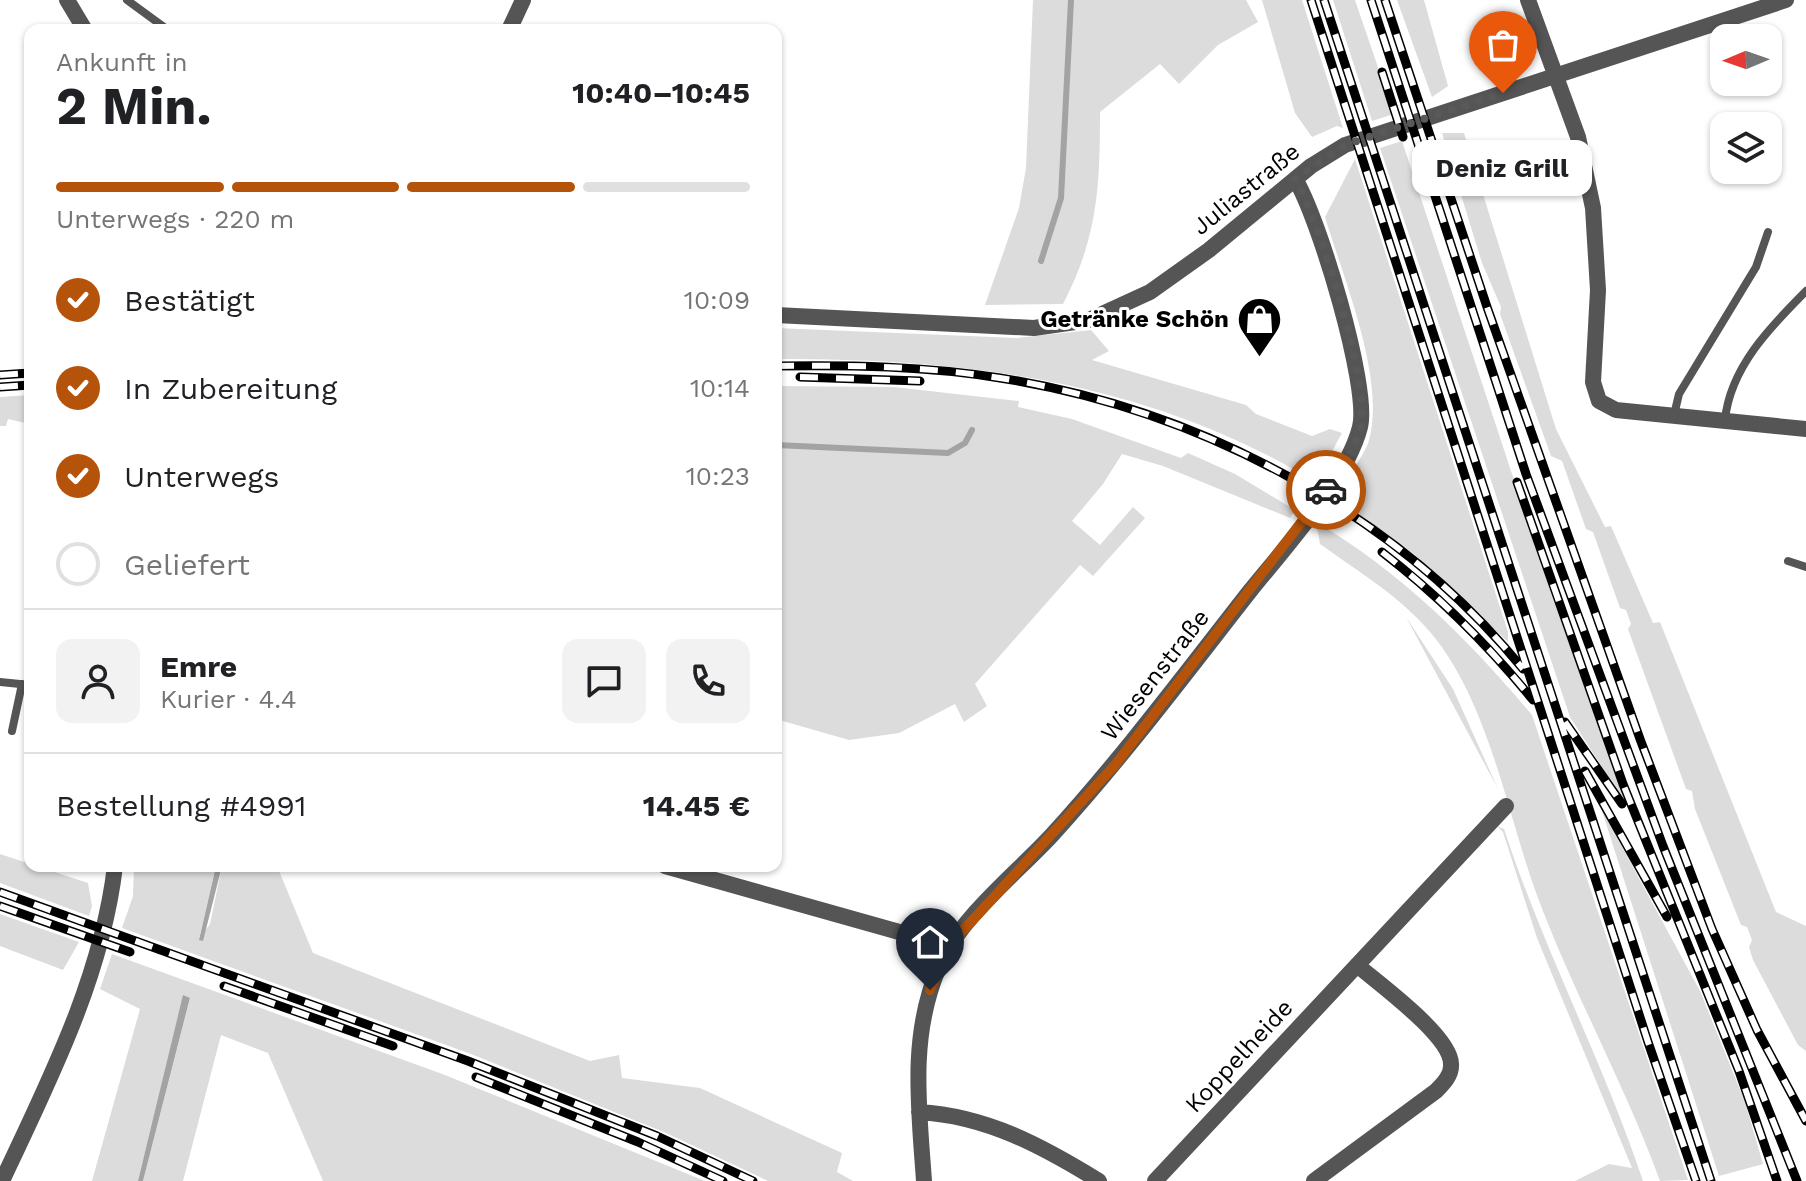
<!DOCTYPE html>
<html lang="de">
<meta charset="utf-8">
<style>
body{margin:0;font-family:"Work Sans",sans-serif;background:#f2f2f2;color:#202124;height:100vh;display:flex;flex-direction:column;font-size:30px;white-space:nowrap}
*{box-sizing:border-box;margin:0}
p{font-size:26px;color:#757577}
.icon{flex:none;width:44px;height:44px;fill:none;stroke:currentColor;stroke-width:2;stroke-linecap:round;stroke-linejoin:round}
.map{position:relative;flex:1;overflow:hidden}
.sheet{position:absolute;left:24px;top:24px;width:758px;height:848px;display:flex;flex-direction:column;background:#fff;border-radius:16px;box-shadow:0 2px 6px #0004}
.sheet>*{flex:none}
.needle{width:52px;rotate:268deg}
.buttons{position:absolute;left:1710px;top:24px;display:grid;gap:16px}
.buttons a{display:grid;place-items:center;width:72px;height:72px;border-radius:16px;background:#fff;box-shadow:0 2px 6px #0004;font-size:40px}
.pin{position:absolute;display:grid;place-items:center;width:68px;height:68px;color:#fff;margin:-82px -34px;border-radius:50% 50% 50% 0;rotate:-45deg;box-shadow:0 0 8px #0007}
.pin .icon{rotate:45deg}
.courier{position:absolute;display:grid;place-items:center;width:80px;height:80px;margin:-40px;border:6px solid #b45309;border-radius:50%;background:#fff;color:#222;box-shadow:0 2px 10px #0007}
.bubble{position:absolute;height:56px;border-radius:16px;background:#fff;box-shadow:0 2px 6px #0004;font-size:26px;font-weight:700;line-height:56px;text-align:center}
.head em{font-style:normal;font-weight:700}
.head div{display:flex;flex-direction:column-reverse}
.head{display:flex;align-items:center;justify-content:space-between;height:136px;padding:0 32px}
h1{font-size:52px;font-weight:700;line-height:60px}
.bar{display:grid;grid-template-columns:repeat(4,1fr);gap:12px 8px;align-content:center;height:96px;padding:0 32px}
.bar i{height:10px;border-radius:6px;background:#e0e0e0}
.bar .active{background:#b45309}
.bar p{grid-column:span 4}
.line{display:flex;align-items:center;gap:20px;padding:0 32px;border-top:2px solid #e0e0e0}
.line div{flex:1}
.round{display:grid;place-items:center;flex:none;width:84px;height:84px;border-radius:16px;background:#f2f2f2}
ol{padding:0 32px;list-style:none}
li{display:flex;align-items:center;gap:24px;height:88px}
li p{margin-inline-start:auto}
li .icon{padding:8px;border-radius:50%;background:#b45309;color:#fff;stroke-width:4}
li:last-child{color:#757577}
li i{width:44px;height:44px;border:4px solid #e0e0e0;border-radius:50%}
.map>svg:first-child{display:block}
.green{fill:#dcdcdc}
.water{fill:#a3a3a3}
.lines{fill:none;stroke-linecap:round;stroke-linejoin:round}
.stream{stroke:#a3a3a3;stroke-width:6}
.service{stroke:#555;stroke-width:8}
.minor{stroke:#555;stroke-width:16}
.tertiary{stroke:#555;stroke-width:16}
.rail-casing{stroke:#000;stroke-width:9}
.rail{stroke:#fff;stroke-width:6;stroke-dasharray:18;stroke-linecap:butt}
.done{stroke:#595959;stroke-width:8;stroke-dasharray:0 14.4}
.route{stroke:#b45309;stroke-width:10}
.labels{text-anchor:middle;stroke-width:6;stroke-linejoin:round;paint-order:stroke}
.street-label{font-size:24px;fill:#000;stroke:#fff}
.poi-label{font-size:24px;font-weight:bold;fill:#000;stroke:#fff;text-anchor:end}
</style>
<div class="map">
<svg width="1806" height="1181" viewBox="0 0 1806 1181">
<rect width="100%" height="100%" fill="#fff"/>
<!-- green -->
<path class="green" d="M1033,0H1246L1258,22L1218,45L1179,84L1160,64L1100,112C1100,186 1098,237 1063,304L985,305L1019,208L1026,168Z
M1262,0H1302L1343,128L1337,126L1312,137L1295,113Z
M1333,0H1355L1394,114L1372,121Z
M1397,0H1424L1448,86L1432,97Z
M1442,133H1464L1556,429L1605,527L1611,526L1653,623L1660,622L1776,912L1806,926V1051L1798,1045L1753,960L1749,947L1752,940L1747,927L1741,925L1695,809L1692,791L1686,789L1628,629L1631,624L1626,610L1620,608L1593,532L1586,529L1562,461L1551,456L1500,314L1501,307L1482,263Z
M1402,141L1553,598L1630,811L1570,717L1380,148Z
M1355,159L1508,632V642L1414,554L1336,498C1341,480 1363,461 1369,440C1386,378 1343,278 1325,217Z
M776,328L1017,338L1091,330L1109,351L1092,360L1246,405L1256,414L1312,436L1330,429L1342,433L1315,482C1152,382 966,358 776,359Z
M776,386L894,387L1019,401L1018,407L1072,419L1181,458L1188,453L1235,474L1295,510L1290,518L1163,466L1122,454L1103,484L1072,521L1100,545L1133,507L1145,518L1093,576L1080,565L975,684L987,706L964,722L955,704L899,733L849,740L776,719Z
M30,395V424L8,419L6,426H0V397Z
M1316,522C1401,572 1470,641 1532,715L1688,1180L1660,1181C1625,1085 1574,994 1538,898C1505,810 1487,685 1416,617C1387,588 1353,568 1320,544Z
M1406,617L1453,689L1498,789Z
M1601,808L1700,991L1745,1102L1763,1164L1719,1176Z
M1497,826L1504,829C1543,949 1603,1061 1643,1181H1575L1609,1164L1632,1168L1537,938L1503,832Z
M0,854L88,883L92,906L89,916L0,883Z
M134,866H216L199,939L210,924L222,866H277L313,953L590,1061L619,1055L622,1078L700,1088L842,1153L837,1172L853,1181H768L666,1133L471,1054L122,928L133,896Z
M0,914L79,942L63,970L0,946Z
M112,954L445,1075L705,1181H323L268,1053L221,1035L183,1181H143L190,999L184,996L138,1181H92L140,1009L100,989Z"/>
<!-- water -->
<path class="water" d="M216,866H222L203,941L199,940Z
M183,995L190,998L143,1181H138Z"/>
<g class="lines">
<!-- stream -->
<path class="stream" d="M1041,261L1061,198L1071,0
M776,445L948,453L965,443L972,430"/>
<!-- service -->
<path class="service" d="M127,0L168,30
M1674,415L1679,394L1756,267L1768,232
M1725,420C1730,368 1770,327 1806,291
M1788,561L1806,567
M0,682L30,685
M12,731L22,684"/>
<!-- minor -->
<path class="minor" d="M1528,0L1578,137L1593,208L1598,290L1593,382L1599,401L1616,410L1806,429
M509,30L523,0
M776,315L1034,328L1089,320L1150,292L1209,250L1311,166L1345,145L1786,0
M665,866L949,946
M919,1112C987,1116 1042,1146 1099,1181
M924,1181C919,1108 909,1036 939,967C959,918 1016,874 1052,835C1123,757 1185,674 1250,591C1284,549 1347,479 1360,427C1370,387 1318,215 1295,179
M1155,1181L1506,806
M1314,1181L1436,1091C1443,1084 1452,1075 1451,1064C1451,1036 1379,984 1357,965"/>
<!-- tertiary -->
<path class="tertiary" d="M67,0L85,30
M2,1181C49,1081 102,977 115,866"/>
<defs>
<path id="rail" d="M1311,0L1648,1042L1696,1181
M1324,0L1711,1181
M1371,0L1526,474L1663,846L1797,1181
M1385,0L1487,307L1640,739L1712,929L1757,1030L1806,1121
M1382,72L1403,137
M776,366C851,365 925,366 1000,378C1198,409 1395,512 1523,669
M0,375L30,373
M800,377L920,381
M0,387L30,385
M1517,482L1623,784L1739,1071L1777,1181
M1382,552C1439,596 1488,645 1533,700
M1565,722L1622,804
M1585,771L1667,917
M0,892L468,1061L657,1136L753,1181
M0,906L130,952
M224,986L393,1046
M476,1077L638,1142L723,1181"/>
</defs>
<!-- rail casing -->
<use href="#rail" class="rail-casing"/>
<!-- rail -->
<use href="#rail" class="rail"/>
</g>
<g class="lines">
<!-- done -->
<path class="done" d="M1326,490C1340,471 1355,449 1361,426C1370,385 1318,215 1295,179L1345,145L1503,93"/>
<!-- route -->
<path class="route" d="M930,990L949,946L1115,765L1326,490"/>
</g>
<!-- icons -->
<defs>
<symbol id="shop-pin" viewBox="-11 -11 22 30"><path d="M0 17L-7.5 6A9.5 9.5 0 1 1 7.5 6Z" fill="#000" stroke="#fff"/><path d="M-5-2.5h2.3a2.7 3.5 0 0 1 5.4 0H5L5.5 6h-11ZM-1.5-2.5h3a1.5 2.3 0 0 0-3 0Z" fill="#fff"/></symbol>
</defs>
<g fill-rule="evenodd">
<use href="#shop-pin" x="1234" y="294" width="51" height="69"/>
</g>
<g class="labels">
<!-- street labels -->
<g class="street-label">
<text transform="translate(1246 189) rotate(-39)" y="8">Juliastraße</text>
<text transform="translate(1155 675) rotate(-52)" y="8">Wiesenstraße</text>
<text transform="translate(1239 1056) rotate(-47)" y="8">Koppelheide</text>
</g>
<!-- poi labels -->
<g class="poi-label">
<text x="1229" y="327">Getränke Schön</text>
</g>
</g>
</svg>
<div class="buttons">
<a><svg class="needle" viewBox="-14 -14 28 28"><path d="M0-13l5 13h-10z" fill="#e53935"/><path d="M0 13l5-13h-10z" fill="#757577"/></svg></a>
<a><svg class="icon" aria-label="layers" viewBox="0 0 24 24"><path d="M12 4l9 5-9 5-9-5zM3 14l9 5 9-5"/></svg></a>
</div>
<div class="pin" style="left:1503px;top:93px;background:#ea580c"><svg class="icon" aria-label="bag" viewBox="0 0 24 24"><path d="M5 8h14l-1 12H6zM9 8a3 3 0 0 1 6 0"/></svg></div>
<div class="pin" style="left:930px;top:990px;background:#1f2937"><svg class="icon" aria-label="home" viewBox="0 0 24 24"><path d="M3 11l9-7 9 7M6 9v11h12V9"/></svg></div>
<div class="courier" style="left:1326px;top:490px"><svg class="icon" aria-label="car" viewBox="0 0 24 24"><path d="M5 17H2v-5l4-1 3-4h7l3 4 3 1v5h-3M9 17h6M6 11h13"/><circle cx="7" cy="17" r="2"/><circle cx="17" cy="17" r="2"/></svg></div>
<div class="bubble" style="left:1412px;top:140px;width:180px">Deniz Grill</div>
<section class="sheet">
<div class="head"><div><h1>2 Min.</h1><p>Ankunft in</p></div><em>10:40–10:45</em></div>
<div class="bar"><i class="active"></i><i class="active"></i><i class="active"></i><i></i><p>Unterwegs · 220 m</p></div>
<ol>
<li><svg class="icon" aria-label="check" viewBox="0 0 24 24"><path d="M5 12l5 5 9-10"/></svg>Bestätigt<p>10:09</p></li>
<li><svg class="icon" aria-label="check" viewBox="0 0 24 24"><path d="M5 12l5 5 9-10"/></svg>In Zubereitung<p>10:14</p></li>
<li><svg class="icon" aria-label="check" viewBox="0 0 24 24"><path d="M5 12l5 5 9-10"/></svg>Unterwegs<p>10:23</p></li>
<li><i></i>Geliefert</li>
</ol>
<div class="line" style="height:144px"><a class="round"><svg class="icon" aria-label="person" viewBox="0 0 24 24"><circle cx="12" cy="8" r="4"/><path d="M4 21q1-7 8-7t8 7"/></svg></a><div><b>Emre</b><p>Kurier · 4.4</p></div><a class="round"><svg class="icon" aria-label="chat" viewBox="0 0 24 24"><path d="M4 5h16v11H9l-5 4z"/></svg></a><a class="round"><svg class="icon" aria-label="phone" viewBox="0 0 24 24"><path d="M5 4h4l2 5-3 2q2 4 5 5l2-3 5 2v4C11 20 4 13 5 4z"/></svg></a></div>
<div class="line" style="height:104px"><div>Bestellung #4991</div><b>14.45 €</b></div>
</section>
</div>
